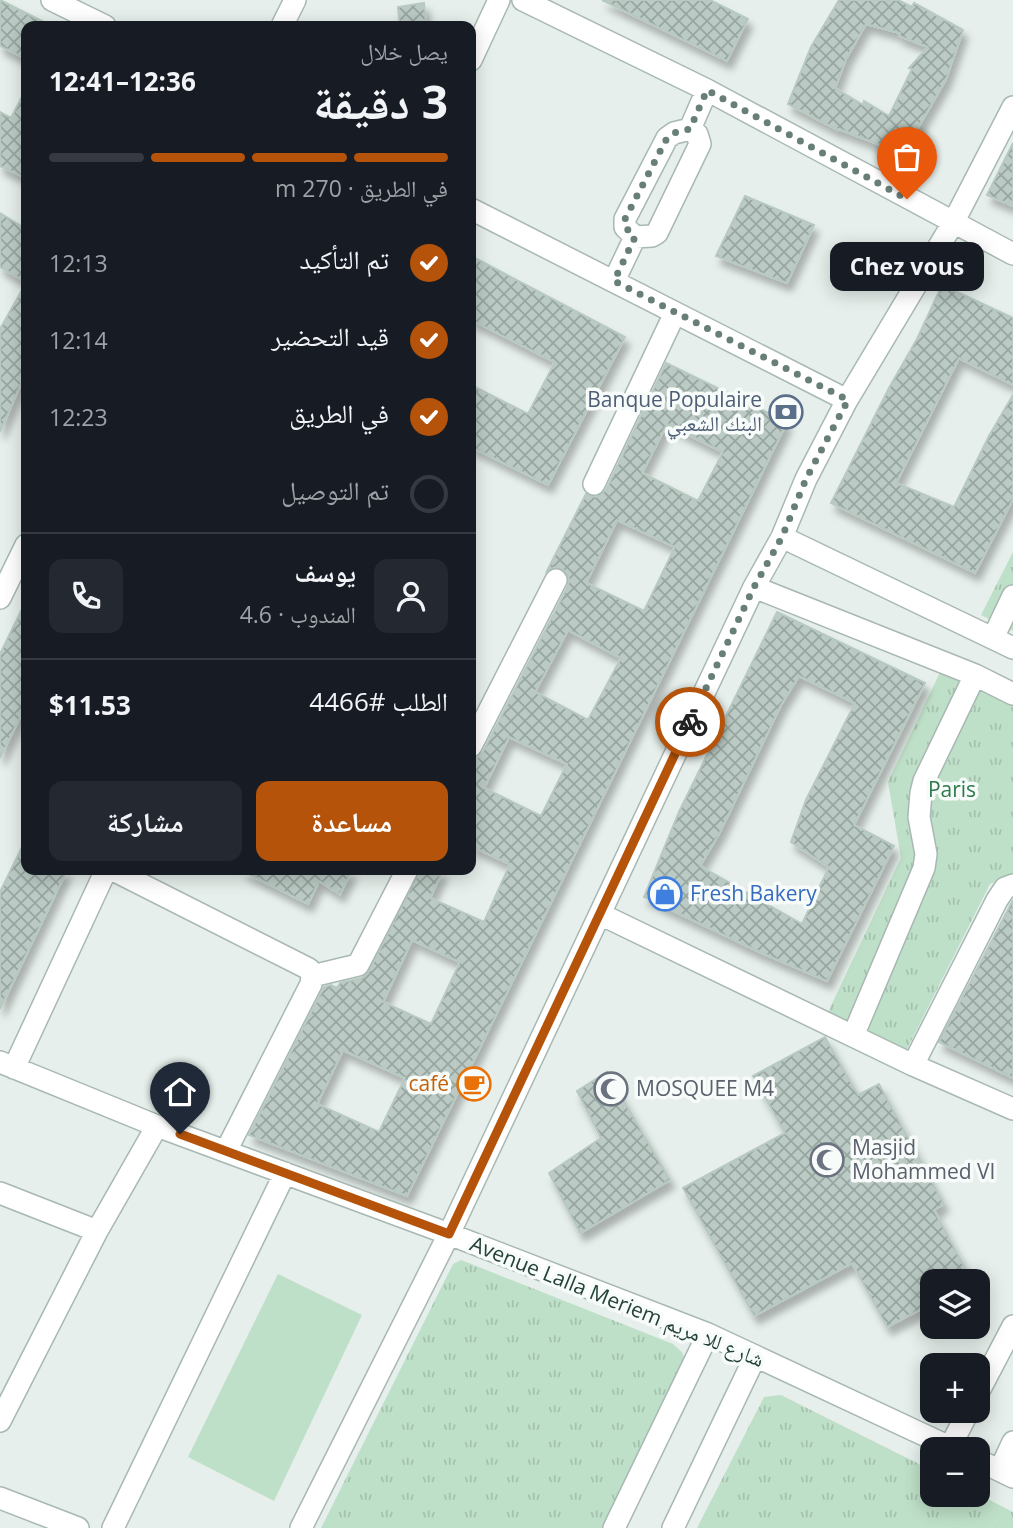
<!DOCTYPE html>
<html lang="ar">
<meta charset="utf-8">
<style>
body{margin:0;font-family:"Open Sans","Noto Naskh Arabic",sans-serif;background:#242831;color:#f1f3f6;direction:rtl;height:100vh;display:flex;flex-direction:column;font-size:26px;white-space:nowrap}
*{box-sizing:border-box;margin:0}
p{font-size:23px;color:#9ea1a6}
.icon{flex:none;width:38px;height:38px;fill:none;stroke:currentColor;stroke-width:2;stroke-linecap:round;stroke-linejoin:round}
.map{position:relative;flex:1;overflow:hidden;direction:ltr}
.drawer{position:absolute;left:21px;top:21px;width:455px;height:854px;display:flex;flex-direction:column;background:#171b24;border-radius:14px;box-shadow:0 4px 18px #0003;direction:rtl}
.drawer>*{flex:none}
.controls{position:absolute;left:920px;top:1269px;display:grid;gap:14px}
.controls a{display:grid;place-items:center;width:70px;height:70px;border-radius:14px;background:#171b24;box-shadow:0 4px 18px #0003;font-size:35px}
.pin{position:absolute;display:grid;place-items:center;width:60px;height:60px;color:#fff;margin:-72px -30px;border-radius:50% 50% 50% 0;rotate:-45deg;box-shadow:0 0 7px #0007}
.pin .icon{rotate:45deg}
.courier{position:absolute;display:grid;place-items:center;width:70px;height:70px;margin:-35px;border:5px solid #b45309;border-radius:50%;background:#fff;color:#222;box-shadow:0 2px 9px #0007}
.bubble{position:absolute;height:49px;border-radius:14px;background:#171b24;box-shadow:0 4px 18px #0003;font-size:23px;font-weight:700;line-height:49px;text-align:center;direction:rtl}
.summary em{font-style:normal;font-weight:700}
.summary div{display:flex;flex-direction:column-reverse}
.summary{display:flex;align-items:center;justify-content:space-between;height:119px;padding:0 28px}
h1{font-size:46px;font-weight:700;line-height:52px}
.bar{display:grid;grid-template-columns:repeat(4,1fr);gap:10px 7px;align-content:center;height:84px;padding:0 28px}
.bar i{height:9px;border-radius:5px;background:#363941}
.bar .selected{background:#b45309}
.bar p{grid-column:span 4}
.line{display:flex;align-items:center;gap:18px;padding:0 28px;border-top:2px solid #363941}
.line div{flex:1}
.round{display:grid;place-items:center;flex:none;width:74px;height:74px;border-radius:14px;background:#242831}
ol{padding:0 28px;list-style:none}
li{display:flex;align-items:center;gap:21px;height:77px}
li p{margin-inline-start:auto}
li .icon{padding:7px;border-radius:50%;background:#b45309;color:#fff;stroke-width:4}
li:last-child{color:#9ea1a6}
li i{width:38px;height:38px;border:4px solid #363941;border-radius:50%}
.cta{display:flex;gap:14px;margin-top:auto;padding:14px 28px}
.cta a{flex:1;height:80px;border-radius:14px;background:#b45309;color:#fff;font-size:28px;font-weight:700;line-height:80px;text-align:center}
.cta a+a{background:#242831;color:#f1f3f6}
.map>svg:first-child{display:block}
.grass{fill:url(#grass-tufts)}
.pitch{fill:#bfe0c8}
.building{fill:url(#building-cross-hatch);stroke:#b8c9c2;stroke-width:2;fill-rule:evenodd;filter:url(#shadow)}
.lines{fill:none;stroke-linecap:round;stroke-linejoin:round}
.minor-casing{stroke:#a8b8b2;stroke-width:24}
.minor{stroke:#fff;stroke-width:21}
.done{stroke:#687f78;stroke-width:7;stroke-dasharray:0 12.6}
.route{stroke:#b45309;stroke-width:9}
.labels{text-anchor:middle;stroke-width:7;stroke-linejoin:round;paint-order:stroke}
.service-label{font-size:21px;fill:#4e5e75;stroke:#f7fbf9;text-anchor:end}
.park-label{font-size:21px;fill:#2d7a4b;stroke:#f7fbf9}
.shop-label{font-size:21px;fill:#366cbe;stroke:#f7fbf9;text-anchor:start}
.food-label{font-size:21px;fill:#c56008;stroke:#f7fbf9;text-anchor:end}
.worship-label{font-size:21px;fill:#5b616d;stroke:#f7fbf9;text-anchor:start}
.street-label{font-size:21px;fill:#24423a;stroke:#f7fbf9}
</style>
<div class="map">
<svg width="1013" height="1528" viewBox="0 0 1013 1528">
<defs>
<pattern id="grass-tufts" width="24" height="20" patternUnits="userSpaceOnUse" patternTransform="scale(1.75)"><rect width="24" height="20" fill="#bfe0c8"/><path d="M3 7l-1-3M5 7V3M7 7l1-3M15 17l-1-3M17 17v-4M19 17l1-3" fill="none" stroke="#a4c1ad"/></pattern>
<pattern id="building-cross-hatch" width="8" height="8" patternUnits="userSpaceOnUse" patternTransform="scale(1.75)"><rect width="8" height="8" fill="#bbcac4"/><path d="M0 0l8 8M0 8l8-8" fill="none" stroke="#98a6a0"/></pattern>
<filter id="shadow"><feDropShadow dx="4.5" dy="8" stdDeviation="3.5" flood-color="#0004"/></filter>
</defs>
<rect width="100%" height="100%" fill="#e6efeb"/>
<!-- grass -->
<path class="grass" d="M1013,552V631L981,615Z
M942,668L1013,701V875L990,884L905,1053L828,1012L901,858L888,782Z
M461,1260L673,1344L682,1352L685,1360L605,1528H321L453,1264Z
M781,1395L933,1471V1494H978L1013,1512V1528H697L764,1397Z"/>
<!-- pitch -->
<path class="pitch" d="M278,1274L362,1315L274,1501L188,1457Z"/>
<!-- building -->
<path class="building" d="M0,0L52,26H26V59L0,46Z
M602,0H710L748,19L727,61Z
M839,0H898L912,7L914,3L963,30L946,79L903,154L839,129L838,130L788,104L811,47ZM866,24L900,33L899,36L928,47L909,68L912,69L889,116L864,101L863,105L835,88L846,59Z
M424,3L426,26H400L398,7Z
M26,89V178L0,166V112L11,118Z
M1013,143V206L987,195Z
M745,196L814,225L787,283L716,256Z
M0,213L26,229V282L0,267Z
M471,256L625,337L548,485L471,447V385L528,414L555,362L471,320Z
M26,283V372L0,432V329Z
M942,285L1013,318V385L959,358L896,483L954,507L989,436L1013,395V499L975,573L831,503L889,388L917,339Z
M666,363L787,422L407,1196L249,1135L324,987L331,985L337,988L340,983L362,978L369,971L420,870H443L430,898L484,922L510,864L471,846V759L478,757L483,752L568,586L569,579L563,569L555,567L547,571L586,494L596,497L606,490ZM667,424L723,452L698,501L642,473ZM617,520L675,547L644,611L586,583ZM568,630L621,658L588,720L535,692ZM509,737L567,764L541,816L484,788ZM412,940L460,962L431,1024L383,1002ZM343,1050L405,1078L379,1132L317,1104Z
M26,601V705L0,758V654Z
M777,612L925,683L854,825L894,846L827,981L764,954L644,897L679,812ZM799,676L855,703L806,800L791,842L829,867L802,924L700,866L720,832L781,705Z
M26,839V870H67L0,1009V892Z
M241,870H352L340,894L319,881L308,904Z
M1013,900V1078L939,1042Z
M825,1037L858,1095L879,1084L944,1204L934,1210L972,1281H933V1303L887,1327L852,1263L754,1316L683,1188L785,1133L753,1076Z
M607,1072L670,1180L580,1233L549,1173L601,1138L577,1091Z"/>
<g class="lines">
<defs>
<path id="minor" d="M52,0L105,26
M523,0L707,90L1013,254
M282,26L295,0
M471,60L499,0
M690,129L697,134L700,144L657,233L652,236L635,237L625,227V219L667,138L674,133Z
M690,129L707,90
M471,209L847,400
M614,281L635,237
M594,484L675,313
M782,537L1013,648
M754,587L975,675L1013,694
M0,598L26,545
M993,638L1013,596
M471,746L556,580
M113,870L309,969L312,976L311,984L226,1151
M1013,885L1005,888L997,900L913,1065L1013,1109
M600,914L913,1065
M312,976L358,965L407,870
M853,1036L924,868L926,854L919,817L921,793L924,781L975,675
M0,1062L157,1126L449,1234L708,1334L954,1449
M14,1068L106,870
M0,1193L97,1231L157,1126
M978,1393L1013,1326
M0,1421L97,1231
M950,1447L969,1410
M978,1460L1013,1477
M1000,1470L1013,1442
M0,1498L78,1528
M113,1528L285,1173
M301,1528L449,1234L754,587L782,537L806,479L847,400L953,223L1013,107
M614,1528L708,1334
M673,1528L755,1357"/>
</defs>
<!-- minor casing -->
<use href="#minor" class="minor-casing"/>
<!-- minor -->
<use href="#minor" class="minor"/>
</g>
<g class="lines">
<!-- done -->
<path class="done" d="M690,722L754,587L782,537L806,479L848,400L614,281L635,237L625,227V219L667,138L674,133L690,129L707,90L907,199"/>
<!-- route -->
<path class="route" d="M180,1134L449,1234L690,722"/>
</g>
<!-- icons -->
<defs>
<symbol id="bank-ring" viewBox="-11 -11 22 22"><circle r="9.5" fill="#f7fbf9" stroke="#5c6f8a" stroke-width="1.5"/><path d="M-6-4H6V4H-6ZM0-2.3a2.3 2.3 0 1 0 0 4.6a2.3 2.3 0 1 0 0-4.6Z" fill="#5c6f8a"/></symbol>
<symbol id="shop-ring" viewBox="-11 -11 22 22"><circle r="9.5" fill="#f7fbf9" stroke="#3f7fe0" stroke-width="1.5"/><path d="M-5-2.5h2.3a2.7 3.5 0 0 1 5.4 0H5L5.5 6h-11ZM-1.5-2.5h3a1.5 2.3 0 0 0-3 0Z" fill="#3f7fe0"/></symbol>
<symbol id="cafe-ring" viewBox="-11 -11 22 22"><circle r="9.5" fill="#f7fbf9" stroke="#e8710a" stroke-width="1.5"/><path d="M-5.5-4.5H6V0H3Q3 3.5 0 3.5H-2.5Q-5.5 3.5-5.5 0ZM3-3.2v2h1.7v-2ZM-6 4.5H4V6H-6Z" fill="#e8710a"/></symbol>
<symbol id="mosque-ring" viewBox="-11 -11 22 22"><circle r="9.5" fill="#f7fbf9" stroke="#6b7280" stroke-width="1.5"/><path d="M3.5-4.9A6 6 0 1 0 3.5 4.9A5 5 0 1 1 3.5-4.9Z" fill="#6b7280"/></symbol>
</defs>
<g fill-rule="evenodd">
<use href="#bank-ring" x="767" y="393" width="38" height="38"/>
<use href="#shop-ring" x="646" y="875" width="38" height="38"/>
<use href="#cafe-ring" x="455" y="1065" width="38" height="38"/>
<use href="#mosque-ring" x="592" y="1070" width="38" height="38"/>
<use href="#mosque-ring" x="808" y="1141" width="38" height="38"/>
</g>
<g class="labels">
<!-- service labels -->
<g class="service-label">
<text x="762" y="407">Banque Populaire<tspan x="762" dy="24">البنك الشعبي</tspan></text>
</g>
<!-- park labels -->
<g class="park-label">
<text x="952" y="797">Paris</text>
</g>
<!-- shop labels -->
<g class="shop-label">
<text x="690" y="901">Fresh Bakery</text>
</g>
<!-- food labels -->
<g class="food-label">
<text x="449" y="1091">café</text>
</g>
<!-- worship labels -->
<g class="worship-label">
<text x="636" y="1096">MOSQUEE M4</text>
<text x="852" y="1155">Masjid<tspan x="852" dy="24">Mohammed VI</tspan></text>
</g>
<!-- street labels -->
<g class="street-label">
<text transform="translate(617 1302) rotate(22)" y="7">Avenue Lalla Meriem شارع للا مريم</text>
</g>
</g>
</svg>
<div class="controls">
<a><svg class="icon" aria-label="layers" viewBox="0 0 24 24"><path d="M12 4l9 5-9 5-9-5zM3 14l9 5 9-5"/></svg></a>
<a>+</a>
<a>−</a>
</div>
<div class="pin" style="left:907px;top:199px;background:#ea580c"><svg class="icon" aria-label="bag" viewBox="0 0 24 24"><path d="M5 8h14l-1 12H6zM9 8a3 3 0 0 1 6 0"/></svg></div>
<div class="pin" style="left:180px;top:1134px;background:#1f2937"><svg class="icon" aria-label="home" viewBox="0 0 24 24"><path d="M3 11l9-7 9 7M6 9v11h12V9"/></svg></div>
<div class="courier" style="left:690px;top:722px"><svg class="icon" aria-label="bike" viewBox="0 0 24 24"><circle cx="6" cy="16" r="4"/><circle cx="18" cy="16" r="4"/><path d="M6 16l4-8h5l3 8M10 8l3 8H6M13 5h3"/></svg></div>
<div class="bubble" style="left:830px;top:242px;width:154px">Chez vous</div>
<section class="drawer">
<div class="summary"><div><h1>3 دقيقة</h1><p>يصل خلال</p></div><em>12:36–12:41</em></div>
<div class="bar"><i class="selected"></i><i class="selected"></i><i class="selected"></i><i></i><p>في الطريق · 270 m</p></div>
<ol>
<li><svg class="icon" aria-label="check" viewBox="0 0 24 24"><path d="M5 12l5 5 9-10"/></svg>تم التأكيد<p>12:13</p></li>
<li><svg class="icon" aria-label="check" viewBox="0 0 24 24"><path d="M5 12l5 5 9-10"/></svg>قيد التحضير<p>12:14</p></li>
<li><svg class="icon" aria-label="check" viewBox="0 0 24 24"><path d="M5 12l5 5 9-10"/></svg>في الطريق<p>12:23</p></li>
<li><i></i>تم التوصيل</li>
</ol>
<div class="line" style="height:126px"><a class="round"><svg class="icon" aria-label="person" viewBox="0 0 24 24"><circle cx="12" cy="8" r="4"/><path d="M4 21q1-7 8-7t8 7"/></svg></a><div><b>يوسف</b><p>المندوب · 4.6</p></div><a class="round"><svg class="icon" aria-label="phone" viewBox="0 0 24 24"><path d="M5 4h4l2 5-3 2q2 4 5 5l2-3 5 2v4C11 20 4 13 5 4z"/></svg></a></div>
<div class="line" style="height:91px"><div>الطلب #4466</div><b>$11.53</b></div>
<div class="cta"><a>مساعدة</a><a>مشاركة</a></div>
</section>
</div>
